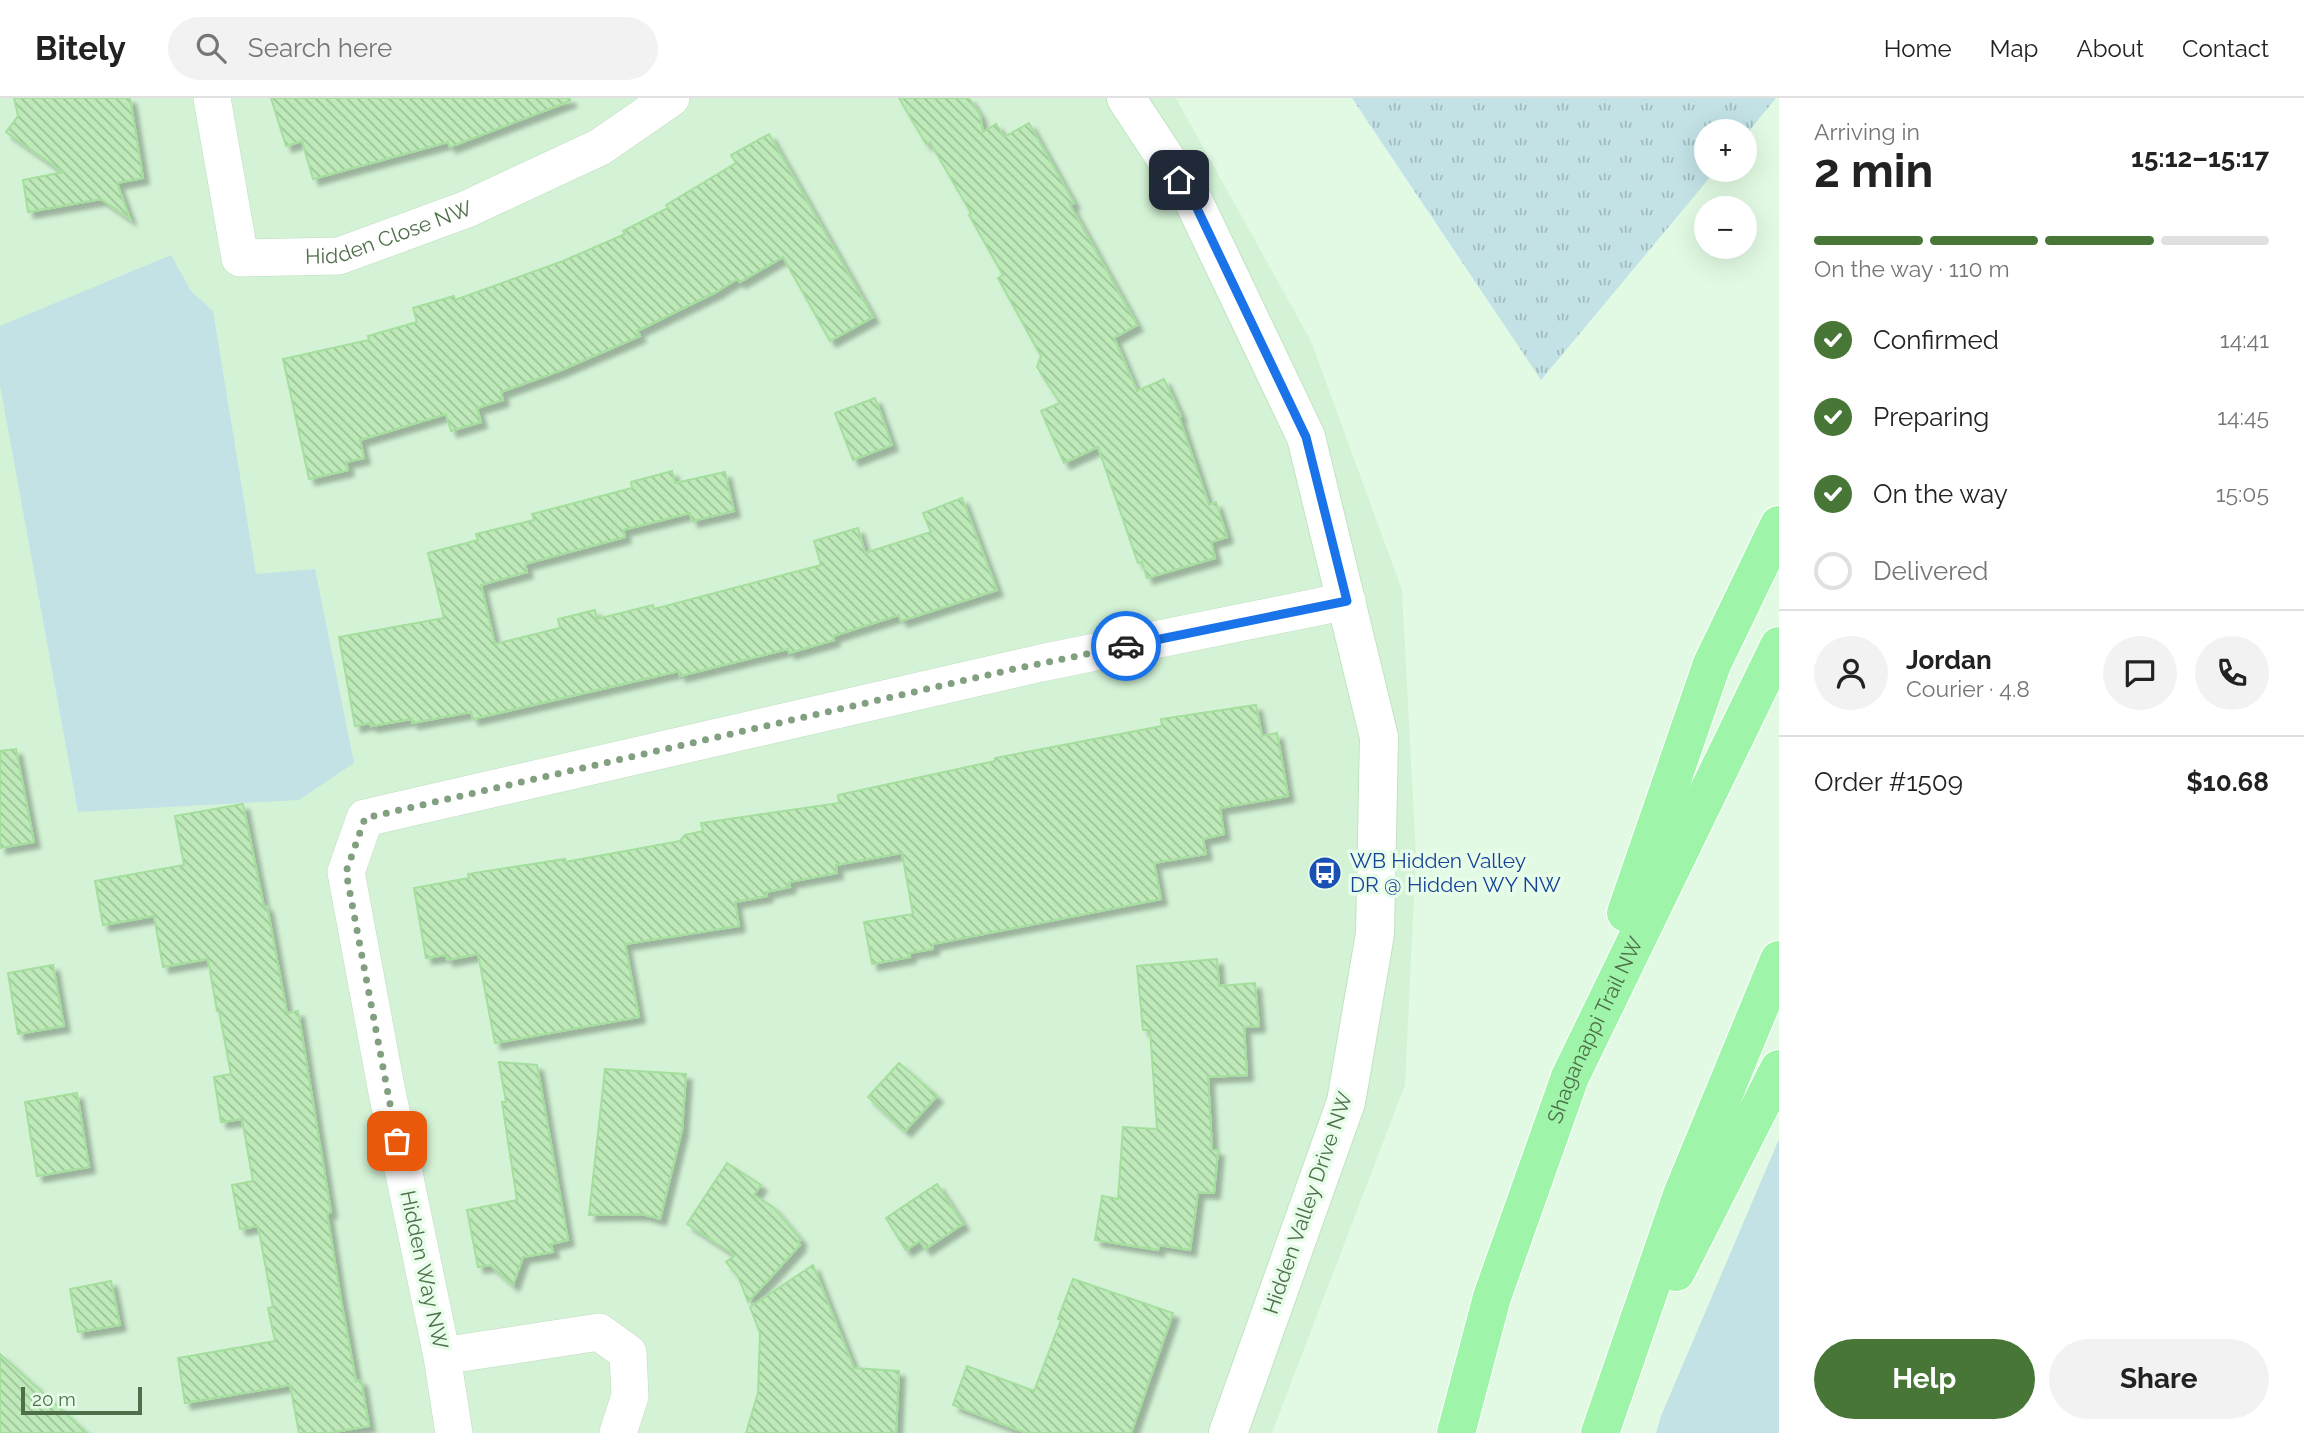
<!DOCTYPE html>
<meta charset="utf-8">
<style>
body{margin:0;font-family:Raleway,sans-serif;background:#f2f2f2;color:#222;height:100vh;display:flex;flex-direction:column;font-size:26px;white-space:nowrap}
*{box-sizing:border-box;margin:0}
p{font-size:23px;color:#767676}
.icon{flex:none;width:38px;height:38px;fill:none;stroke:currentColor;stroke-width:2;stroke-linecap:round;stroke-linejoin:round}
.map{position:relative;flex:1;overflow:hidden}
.drawer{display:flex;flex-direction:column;background:#fff;width:525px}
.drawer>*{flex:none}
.buttons{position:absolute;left:1694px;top:21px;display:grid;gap:14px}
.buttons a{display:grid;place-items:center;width:63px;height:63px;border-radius:50%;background:#fff;box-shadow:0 7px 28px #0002;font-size:35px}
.scale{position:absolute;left:21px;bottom:18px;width:121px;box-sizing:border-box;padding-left:7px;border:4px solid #4f6f4a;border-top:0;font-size:19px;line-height:24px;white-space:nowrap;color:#4f6f4a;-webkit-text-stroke:5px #e7fdea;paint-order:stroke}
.pin{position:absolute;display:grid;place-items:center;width:60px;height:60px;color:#fff;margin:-30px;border-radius:14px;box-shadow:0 4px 10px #0006}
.courier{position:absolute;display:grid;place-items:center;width:70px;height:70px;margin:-35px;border:5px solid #1a73e8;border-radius:50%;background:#fff;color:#222;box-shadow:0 2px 9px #0007}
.overview em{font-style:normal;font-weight:700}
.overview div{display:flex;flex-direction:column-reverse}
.overview{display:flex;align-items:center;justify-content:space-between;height:119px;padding:0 35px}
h1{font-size:46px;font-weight:700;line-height:52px}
.bar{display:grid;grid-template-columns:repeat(4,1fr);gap:10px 7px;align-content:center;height:84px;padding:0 35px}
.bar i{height:9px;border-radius:5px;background:#e0e0e0}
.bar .selected{background:#477636}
.bar p{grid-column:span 4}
.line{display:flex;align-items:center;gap:18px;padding:0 35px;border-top:2px solid #e0e0e0}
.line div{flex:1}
.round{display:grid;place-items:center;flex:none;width:74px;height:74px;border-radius:37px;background:#f2f2f2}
ol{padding:0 35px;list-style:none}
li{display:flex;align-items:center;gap:21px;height:77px}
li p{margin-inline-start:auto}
li .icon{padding:7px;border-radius:50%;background:#477636;color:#fff;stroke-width:4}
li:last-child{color:#767676}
li i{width:38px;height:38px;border:4px solid #e0e0e0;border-radius:50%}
.primary-button{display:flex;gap:14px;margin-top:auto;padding:14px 35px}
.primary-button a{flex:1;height:80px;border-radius:42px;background:#477636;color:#fff;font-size:28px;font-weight:700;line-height:80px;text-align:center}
.primary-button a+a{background:#f2f2f2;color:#222}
header{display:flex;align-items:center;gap:42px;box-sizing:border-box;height:98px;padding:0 35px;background:#fff;border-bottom:2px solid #e0e0e0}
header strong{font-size:33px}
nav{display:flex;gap:38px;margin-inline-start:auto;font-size:24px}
.search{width:490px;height:63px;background:#f2f2f2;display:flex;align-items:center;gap:18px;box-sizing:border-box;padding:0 24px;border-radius:38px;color:#767676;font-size:26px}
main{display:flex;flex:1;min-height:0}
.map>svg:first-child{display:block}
.residential{fill:#d4f3d6}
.grass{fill:url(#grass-tufts)}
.green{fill:#c2e2e6}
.building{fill:url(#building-back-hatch);stroke:#a4df9d;stroke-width:2;filter:url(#shadow)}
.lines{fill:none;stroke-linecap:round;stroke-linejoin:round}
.street-casing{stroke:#bfddbe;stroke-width:38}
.secondary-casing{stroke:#c0e4bf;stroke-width:40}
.primary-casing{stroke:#fff;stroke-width:40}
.street{stroke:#fff;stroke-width:37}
.secondary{stroke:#fff;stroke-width:38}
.primary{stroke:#9ef5a9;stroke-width:38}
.done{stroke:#82a080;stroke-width:7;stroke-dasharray:0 12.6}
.route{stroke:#1a73e8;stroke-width:9}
.labels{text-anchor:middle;stroke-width:7;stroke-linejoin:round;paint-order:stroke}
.street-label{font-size:21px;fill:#4f6f4a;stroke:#e7fdea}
.transit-label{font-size:21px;fill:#164399;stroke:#e7fdea;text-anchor:start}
</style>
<header>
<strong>Bitely</strong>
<div class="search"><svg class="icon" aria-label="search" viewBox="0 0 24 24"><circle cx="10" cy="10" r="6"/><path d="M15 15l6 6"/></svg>Search here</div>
<nav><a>Home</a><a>Map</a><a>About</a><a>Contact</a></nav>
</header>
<main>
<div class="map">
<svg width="1779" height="1335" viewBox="0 0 1779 1335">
<defs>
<pattern id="grass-tufts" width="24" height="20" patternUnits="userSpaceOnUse" patternTransform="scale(1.75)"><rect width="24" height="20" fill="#c2e2e6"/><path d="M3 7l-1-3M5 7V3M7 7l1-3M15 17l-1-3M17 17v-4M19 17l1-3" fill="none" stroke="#a0bbbc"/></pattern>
<pattern id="building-back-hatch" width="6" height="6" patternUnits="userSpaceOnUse" patternTransform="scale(1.75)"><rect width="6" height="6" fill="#beeab9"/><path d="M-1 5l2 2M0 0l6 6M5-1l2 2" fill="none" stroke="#9dc298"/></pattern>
<filter id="shadow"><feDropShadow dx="6" dy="6" stdDeviation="2" flood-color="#0004"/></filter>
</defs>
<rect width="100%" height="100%" fill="#e2fae4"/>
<!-- residential -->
<path class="residential" d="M0,0H1176L1311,243L1402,492L1416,757L1405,987L1272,1335H0Z"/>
<!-- grass -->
<path class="grass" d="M1352,0H1776L1745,38V33H1706V72H1716L1541,282Z"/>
<!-- green -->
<path class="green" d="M171,157L191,193L213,213L256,476L315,471L354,665L299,702L78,714L0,287V228Z
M1779,1041V1335H1656L1661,1318Z"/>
<!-- building -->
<path class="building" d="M14,0H130L143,80L117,85L130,121L101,101L28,114L23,82L63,74L6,34L18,18Z
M271,0H570V3L450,49L448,44L313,81L302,43L286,48Z
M899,0H969L980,17L983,34L996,26L1004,39L1029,25L1074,105L1070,107L1137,227L1114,240L1137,293L1164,281L1181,318L1179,319L1209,407L1216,404L1227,439L1211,444L1215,460L1147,480L1142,464L1138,465L1098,349L1064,365L1041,313L1060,305L1037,269L1041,258L998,180L1003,177L969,117L971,115L930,44L926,46Z
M769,36L873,219L830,243L783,159L740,184L737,181L716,194L637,233L640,238L559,273L501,294L503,302L477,310L481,324L451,333L446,316L360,342L364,360L346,364L348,372L309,381L283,261L369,242L368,238L417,224L413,210L454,198L455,202L563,163L625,136L623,133L668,110L666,107L736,65L731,57Z
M875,300L892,347L853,362L835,315Z
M672,373L675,385L725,374L734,413L692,423L690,415L623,432L625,439L525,466L527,474L481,487L495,546L560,530L558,521L595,512L597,521L653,507L654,511L821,467L814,443L858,430L865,455L931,434L923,415L962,400L997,492L901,523L899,517L833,538L834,542L789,555L788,551L680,578L679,573L473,621L471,614L412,625V621L371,628L370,625L355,628L339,539L444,520L428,455L478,442L476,436L534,422L532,416L632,390L631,384Z
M1256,607L1262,638L1277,635L1288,698L1220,710L1224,736L1203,741L1206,756L1154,765L1161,801L933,846V851L909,855L910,859L872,866L864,824L913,816L902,755L836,767L837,775L789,784L790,789L766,794L767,798L735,804L739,828L625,846L639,919L495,945L478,856L447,862L446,857L426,860L414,790L469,780L468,776L565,761V764L680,743L685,737L703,733L701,725L839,705L838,697L995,663V660L1162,628L1161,621Z
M16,651L34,744L0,750V653Z
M243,706L264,809L267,808L287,915L298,913L331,1114L327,1115L341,1202L356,1283L361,1282L369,1328L329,1335H299L290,1287L185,1305L178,1260L275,1243L268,1210L273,1209L258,1128L240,1131L232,1087L253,1083L242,1021L221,1024L214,979L231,976L219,913H217L208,861L163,869L154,818L103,827L95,783L184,767L175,718Z
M1217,861L1219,888L1255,885L1259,928L1244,929L1247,977L1208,979L1212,1052H1218L1214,1095L1198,1094L1190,1152L1159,1147L1158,1152L1095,1142L1102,1098L1118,1101L1123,1029L1157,1031L1150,932H1143L1137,868Z
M53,867L64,928L18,936L8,875Z
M499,964L537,967L568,1142L551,1146L553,1154L523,1159L513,1187L490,1167L478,1169L467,1112L517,1102L502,1004H506Z
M899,965L937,998L905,1033L868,999Z
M605,971L686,976L682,1032L660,1121L642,1116L589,1117Z
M77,995L89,1069L37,1078L25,1004Z
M727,1065L761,1087L754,1097L773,1109L801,1142L798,1144L800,1147L748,1204L738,1178L726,1164L735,1157L687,1126Z
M937,1086L963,1126L925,1151L920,1143L906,1152L886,1120Z
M813,1167L854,1270L899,1273L896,1335H746L758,1295L760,1235L750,1209Z
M1073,1181L1173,1215L1131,1335H1026L953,1307L967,1268L1034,1293L1061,1222L1058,1221Z
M111,1183L120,1227L78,1234L70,1191Z
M0,1256L87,1335H0Z"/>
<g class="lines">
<defs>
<g id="street">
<path id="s1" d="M212,0L240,160L339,158L467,111L600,49L671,0"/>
<path d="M442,1258L599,1234L628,1255L630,1298L618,1335"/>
<path d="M454,1335L442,1258L386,989L346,774L365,720L1041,565L1347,503"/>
</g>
<path id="secondary" d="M1126,0L1193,102L1306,339L1379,639L1375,836L1346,1004L1228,1335"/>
<g id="primary">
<path d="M1626,815L1712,566L1779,427"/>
<path d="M1676,1174L1779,971"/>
<path id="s2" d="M1456,1335L1492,1199L1570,979L1779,548"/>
<path d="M1600,1335L1682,1097L1779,862"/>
</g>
</defs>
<!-- street casing -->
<use href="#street" class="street-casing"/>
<!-- secondary casing -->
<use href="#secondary" class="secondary-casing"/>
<!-- primary casing -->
<use href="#primary" class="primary-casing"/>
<!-- street -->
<use href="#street" class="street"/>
<!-- secondary -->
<use href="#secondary" class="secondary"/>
<!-- primary -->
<use href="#primary" class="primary"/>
</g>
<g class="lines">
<!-- done -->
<path class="done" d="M397,1043L346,774L365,720L1014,571L1126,548"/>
<!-- route -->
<path class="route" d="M1126,548L1347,503L1306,339L1193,102L1179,82"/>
</g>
<!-- icons -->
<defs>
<symbol id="bus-disc" viewBox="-11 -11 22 22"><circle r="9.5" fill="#1a4fb4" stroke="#e7fdea"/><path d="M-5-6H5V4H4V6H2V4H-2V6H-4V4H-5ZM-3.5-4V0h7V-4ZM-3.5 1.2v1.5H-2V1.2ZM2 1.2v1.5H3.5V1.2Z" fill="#fff"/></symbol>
</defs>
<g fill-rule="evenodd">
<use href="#bus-disc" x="1306" y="756" width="38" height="38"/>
</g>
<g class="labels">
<!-- street labels -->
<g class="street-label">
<text dy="7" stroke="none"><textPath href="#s1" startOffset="315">Hidden Close NW</textPath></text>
<text dy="7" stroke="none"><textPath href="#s2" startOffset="427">Shaganappi Trail NW</textPath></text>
<text transform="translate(1308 1105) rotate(-71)" y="7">Hidden Valley Drive NW</text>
<text transform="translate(424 1172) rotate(78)" y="7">Hidden Way NW</text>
</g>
<!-- transit labels -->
<g class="transit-label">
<text x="1350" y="770">WB Hidden Valley<tspan x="1350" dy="24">DR @ Hidden WY NW</tspan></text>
</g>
</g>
</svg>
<div class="buttons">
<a>+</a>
<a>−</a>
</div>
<div class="scale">20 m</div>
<div class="pin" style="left:397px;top:1043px;background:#ea580c"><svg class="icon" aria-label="bag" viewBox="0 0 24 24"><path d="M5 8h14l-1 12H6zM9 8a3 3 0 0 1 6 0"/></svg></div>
<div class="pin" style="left:1179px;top:82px;background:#1f2937"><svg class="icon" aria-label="home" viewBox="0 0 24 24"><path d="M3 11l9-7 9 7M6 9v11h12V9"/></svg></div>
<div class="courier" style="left:1126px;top:548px"><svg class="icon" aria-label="car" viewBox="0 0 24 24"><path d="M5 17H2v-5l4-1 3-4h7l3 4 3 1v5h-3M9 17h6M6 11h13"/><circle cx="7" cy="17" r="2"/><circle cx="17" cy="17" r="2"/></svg></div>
</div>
<section class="drawer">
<div class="overview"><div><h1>2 min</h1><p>Arriving in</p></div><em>15:12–15:17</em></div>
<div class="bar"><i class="selected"></i><i class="selected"></i><i class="selected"></i><i></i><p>On the way · 110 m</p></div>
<ol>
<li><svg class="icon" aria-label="check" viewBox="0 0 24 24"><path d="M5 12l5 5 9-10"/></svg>Confirmed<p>14:41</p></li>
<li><svg class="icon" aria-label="check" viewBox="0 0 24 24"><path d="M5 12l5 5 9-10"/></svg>Preparing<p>14:45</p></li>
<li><svg class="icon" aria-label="check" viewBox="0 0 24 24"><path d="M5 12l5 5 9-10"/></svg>On the way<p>15:05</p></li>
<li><i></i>Delivered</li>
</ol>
<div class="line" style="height:126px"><a class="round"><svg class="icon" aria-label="person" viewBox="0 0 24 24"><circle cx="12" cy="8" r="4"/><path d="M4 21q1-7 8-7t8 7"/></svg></a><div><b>Jordan</b><p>Courier · 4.8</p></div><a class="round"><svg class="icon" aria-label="chat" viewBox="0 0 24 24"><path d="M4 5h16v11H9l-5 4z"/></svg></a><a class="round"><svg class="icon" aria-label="phone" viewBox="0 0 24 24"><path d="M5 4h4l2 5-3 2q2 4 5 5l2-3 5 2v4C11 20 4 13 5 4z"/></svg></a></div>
<div class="line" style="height:91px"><div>Order #1509</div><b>$10.68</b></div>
<div class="primary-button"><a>Help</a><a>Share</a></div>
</section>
</main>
